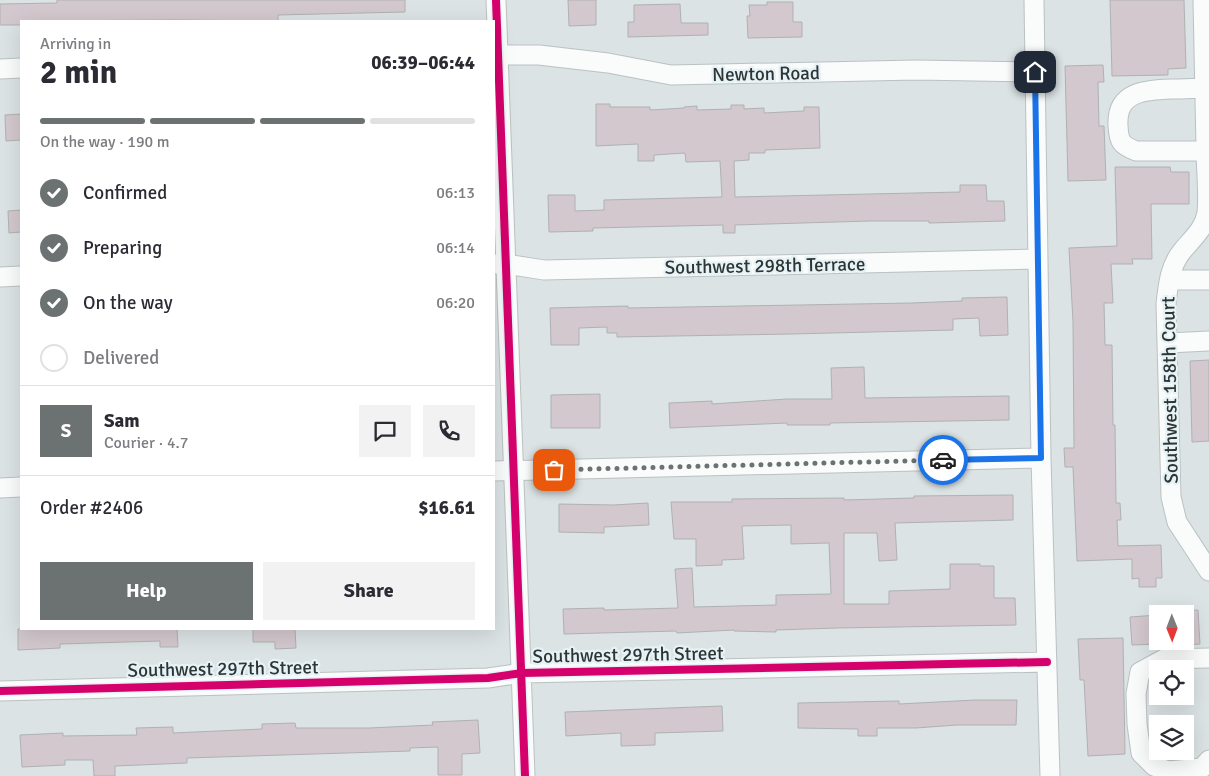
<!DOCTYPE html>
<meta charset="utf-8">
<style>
body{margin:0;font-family:Signika,sans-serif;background:#f2f2f3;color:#2b2b33;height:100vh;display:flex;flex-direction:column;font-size:19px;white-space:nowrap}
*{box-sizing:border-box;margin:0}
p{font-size:16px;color:#7c7c81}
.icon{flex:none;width:28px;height:28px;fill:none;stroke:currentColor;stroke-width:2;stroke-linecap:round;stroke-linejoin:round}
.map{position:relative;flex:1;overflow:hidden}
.side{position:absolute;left:20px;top:20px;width:475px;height:610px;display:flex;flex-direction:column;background:#fff;border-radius:0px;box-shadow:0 5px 20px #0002}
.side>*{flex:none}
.needle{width:32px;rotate:179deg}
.controls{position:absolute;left:1149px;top:605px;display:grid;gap:10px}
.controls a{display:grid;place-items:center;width:45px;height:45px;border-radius:0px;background:#fff;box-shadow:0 5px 20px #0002;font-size:25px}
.pin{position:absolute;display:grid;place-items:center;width:42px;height:42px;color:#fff;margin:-21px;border-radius:10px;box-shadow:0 2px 8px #0006}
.courier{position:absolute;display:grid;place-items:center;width:50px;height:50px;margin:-25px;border:4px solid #1a73e8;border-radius:50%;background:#fff;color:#222;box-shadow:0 1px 6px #0007}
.head em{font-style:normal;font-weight:800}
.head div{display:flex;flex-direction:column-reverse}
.head{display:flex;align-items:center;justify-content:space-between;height:85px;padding:0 20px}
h1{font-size:32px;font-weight:800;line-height:38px}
.bar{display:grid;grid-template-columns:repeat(4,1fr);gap:8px 5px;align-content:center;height:60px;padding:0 20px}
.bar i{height:6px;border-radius:4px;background:#e1e1e2}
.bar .active{background:#6c7172}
.bar p{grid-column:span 4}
.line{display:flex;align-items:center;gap:12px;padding:0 20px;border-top:1px solid #e1e1e2}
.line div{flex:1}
.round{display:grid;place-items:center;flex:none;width:52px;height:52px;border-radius:0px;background:#f2f2f3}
ol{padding:0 20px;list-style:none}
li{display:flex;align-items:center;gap:15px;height:55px}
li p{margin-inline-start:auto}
li .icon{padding:5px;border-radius:50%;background:#6c7172;color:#fff;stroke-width:4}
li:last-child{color:#7c7c81}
li i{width:28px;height:28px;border:2px solid #e1e1e2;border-radius:50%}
.primary-button{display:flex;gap:10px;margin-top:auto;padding:10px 20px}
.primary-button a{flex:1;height:58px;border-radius:0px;background:#6c7172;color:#fff;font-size:20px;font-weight:800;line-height:58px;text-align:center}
.primary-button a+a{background:#f2f2f3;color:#2b2b33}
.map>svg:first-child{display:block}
.building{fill:#d3c8cd;stroke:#afb1b2}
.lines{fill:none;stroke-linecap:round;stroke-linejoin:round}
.minor-casing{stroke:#bbc1c2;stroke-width:21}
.minor{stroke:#fafbfb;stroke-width:19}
.cycleway-casing{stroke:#e5f2f6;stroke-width:11}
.cycleway{stroke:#d6006c;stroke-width:8}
.done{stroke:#6c7172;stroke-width:5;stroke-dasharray:0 9}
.route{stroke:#1a73e8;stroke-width:6}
.labels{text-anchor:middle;stroke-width:4.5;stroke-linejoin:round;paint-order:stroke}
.street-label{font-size:19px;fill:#2f3435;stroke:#e5f2f6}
</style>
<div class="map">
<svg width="1209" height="776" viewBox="0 0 1209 776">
<rect width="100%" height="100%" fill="#dce3e4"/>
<!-- building -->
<path class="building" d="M57,0H405V12L278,15V21L176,20L21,21V25H0V4L57,3Z
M568,0H596V25L569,26Z
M1110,0H1184L1186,68L1168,69V75L1112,76Z
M767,2H793V22H802V37L748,38L747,16H750L749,5H767Z
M680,4L681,23H708V35L628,37V22H634V5Z
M1103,65L1104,82H1098L1099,126H1104L1106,180L1068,181L1065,66Z
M596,104H610V107H650V110L684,108V107L697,106V110L731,109V105H744V109L764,108V113L804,111V107H819L820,148L765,150V153H749V160L734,161L735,197L960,192V185H986L987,201H1004L1005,221L929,223V221H870L735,225V233H723V225L593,228V231L549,232L548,195H575V211L604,210V200L722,197L720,161L686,162L685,153L654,155V161H638V144L596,146Z
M21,114V140L6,141L5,115Z
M1115,167H1170L1171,172H1189V204H1151L1152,259H1132L1133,264H1111L1113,303H1104L1105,345H1112L1113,425H1115L1116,503H1120L1121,520H1117L1118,546L1161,545L1162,578H1156V587H1139V578L1132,579V559L1077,561L1073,467H1065L1064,448H1074L1073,322L1069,248L1117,246Z
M21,210V232L9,233L8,211Z
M1007,297L1008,335L980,336L979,318L953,319V330L792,334L617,337V333H607V327L579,328V345H551L550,308L628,306V308L912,303L962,301V298Z
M1209,360V441L1192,442L1190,361Z
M864,367L865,398L1009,396V420L830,423V425H787V423L670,428L669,403L712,401V404L787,399H832L831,368Z
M600,394V428H551V395Z
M1013,495V520L895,523L897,560L879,561L877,533H844V604H889V591L950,589V564H980V566H994V598H1015L1016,625L837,628L776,630V632L734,631V630L677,633L676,631L564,634L563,609L604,608V610L678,608L675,569L692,568L694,607L776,605V595L831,594L829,543L791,544V525L742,526L744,559L722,560V565L696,566V539H674L671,502H732V499L844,498V500L914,498V496Z
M648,503L649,525L604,527V533L559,532V504L613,505Z
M1198,610L1200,644L1185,645V611Z
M1158,615V644L1132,645L1130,617Z
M18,629H177L178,647H160V641L60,644V648L18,650Z
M253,629H295L296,648L275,649V642H253Z
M1123,638L1125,754L1088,756L1084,680H1080L1078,639Z
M975,700H1017L1016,725H957L916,728H877V736H858V729L798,728V703L899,701V704Z
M722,706L723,731L655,733V745L621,746V733L566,736L565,712Z
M478,720L480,753L462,754V775H438V747L410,748V751L187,758V763L115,766V776H94L93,760H65V765L22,767L20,735L63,733V736L137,735L136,728L173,727V733L262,729V724L295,723L296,728H369L433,725L432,722Z"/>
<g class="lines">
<defs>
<path id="minor" d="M496,0L525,776
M1034,0L1041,458L1050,776
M1203,0C1204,49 1205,99 1206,148C1206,169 1209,192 1207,213C1204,229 1193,238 1183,250C1170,265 1168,285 1166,304L1171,497L1177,522L1209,571
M494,55H539L608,63L671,75L916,70L1035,72
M0,69L21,68
M1209,88C1197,88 1186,89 1174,89C1147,90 1116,90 1118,126C1119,142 1121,145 1136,151H1209
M495,264H506L544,270L1038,259
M0,277L21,276
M1170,280H1209
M1168,343L1209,341
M494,471L1041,458
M0,488L21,487
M1209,658L1164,659L1140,672L1136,694L1137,724L1141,753L1154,766L1168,771L1202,768L1209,760
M0,691L488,678L522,673L1047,662"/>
</defs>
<!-- minor casing -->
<use href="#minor" class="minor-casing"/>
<!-- minor -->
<use href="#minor" class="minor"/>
<defs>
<path id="cycleway" d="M496,0L525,776
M0,691L488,678L522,673L1047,662"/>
</defs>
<!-- cycleway casing -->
<use href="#cycleway" class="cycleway-casing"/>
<!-- cycleway -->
<use href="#cycleway" class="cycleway"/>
</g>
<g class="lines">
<!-- done -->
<path class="done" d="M554,470L943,460"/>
<!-- route -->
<path class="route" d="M943,460L1041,458L1035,72"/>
</g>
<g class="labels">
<!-- street labels -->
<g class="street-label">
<text transform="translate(766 73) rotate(-1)" y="7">Newton Road</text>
<text transform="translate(765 265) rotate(-1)" y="7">Southwest 298th Terrace</text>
<text transform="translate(1169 390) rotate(-91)" y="7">Southwest 158th Court</text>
<text transform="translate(628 654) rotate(-1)" y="7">Southwest 297th Street</text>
<text transform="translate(223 668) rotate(-1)" y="7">Southwest 297th Street</text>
</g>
</g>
</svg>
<div class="controls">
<a><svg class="needle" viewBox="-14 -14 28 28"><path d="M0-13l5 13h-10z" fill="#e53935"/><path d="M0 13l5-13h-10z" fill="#7c7c81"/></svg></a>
<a><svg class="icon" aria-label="locate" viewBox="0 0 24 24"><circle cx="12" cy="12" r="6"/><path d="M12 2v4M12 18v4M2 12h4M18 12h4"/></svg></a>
<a><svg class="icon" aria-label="layers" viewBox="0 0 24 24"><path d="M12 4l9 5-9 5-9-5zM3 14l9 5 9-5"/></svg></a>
</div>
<div class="pin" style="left:554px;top:470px;background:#ea580c"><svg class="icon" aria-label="bag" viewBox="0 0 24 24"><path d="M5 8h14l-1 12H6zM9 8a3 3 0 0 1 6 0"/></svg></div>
<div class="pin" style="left:1035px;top:72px;background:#1f2937"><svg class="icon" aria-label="home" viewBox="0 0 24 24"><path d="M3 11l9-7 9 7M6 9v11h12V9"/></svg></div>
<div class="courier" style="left:943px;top:460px"><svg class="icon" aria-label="car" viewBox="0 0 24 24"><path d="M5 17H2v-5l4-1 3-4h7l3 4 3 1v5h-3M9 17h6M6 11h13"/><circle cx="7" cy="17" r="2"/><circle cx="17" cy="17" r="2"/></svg></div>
<section class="side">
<div class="head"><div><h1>2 min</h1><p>Arriving in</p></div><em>06:39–06:44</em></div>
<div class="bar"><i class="active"></i><i class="active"></i><i class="active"></i><i></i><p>On the way · 190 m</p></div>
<ol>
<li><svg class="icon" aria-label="check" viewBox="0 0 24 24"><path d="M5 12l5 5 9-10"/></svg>Confirmed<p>06:13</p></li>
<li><svg class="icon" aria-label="check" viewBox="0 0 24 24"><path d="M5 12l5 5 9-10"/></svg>Preparing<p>06:14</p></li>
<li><svg class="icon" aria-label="check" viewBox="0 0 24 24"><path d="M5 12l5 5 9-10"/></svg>On the way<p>06:20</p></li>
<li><i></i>Delivered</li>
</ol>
<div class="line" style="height:90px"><b class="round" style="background:#6c7172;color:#fff">S</b><div><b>Sam</b><p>Courier · 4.7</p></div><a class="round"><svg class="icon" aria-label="chat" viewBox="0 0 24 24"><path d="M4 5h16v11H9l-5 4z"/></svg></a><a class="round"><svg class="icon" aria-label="phone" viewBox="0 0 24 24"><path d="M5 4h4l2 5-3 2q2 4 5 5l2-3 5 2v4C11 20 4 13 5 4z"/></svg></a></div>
<div class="line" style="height:65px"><div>Order #2406</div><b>$16.61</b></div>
<div class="primary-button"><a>Help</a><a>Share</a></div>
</section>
</div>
